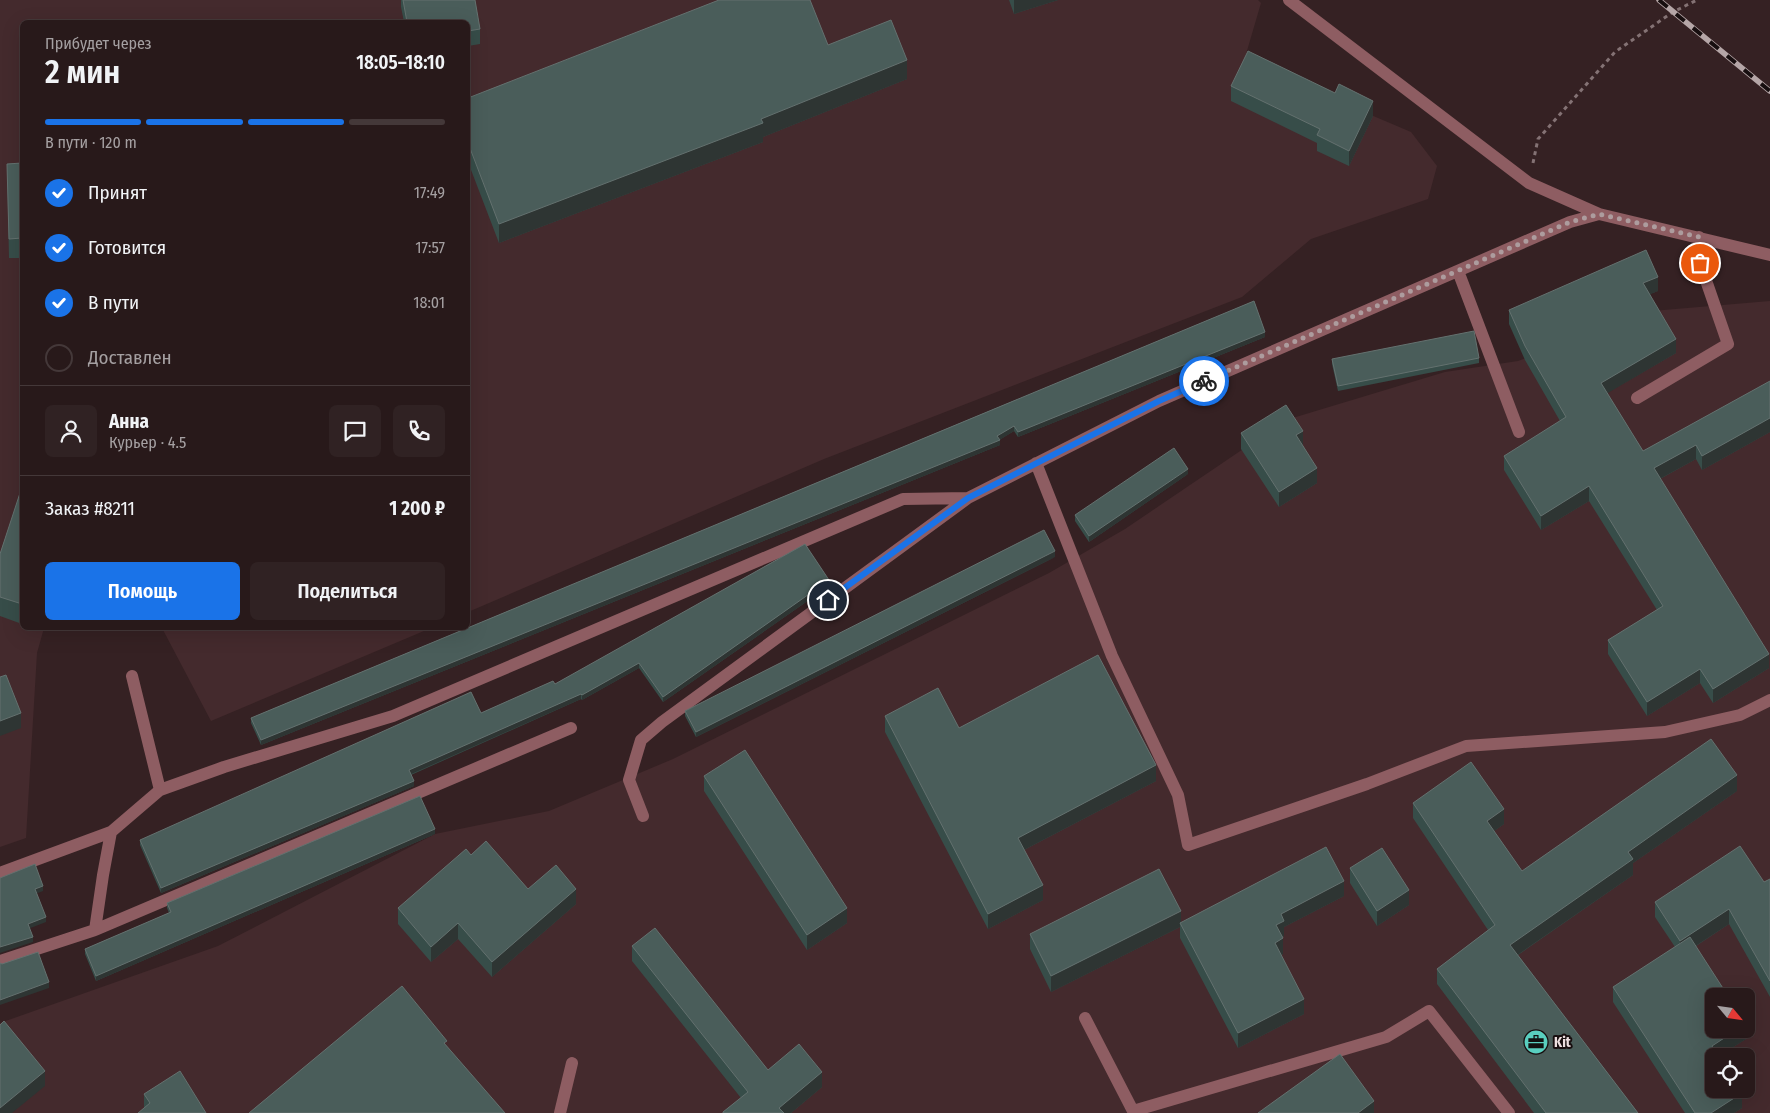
<!DOCTYPE html>
<html lang="ru">
<meta charset="utf-8">
<style>
body{margin:0;font-family:"Fira Sans Condensed",sans-serif;background:#302223;color:#f1f3f6;height:100vh;display:flex;flex-direction:column;font-size:19px;white-space:nowrap}
*{box-sizing:border-box;margin:0}
p{font-size:16px;color:#a5a0a2}
.icon{flex:none;width:28px;height:28px;fill:none;stroke:currentColor;stroke-width:2;stroke-linecap:round;stroke-linejoin:round}
.map{position:relative;flex:1;overflow:hidden}
.panel{position:absolute;left:20px;top:20px;width:450px;height:610px;display:flex;flex-direction:column;background:#28191a;border-radius:8px;box-shadow:0 5px 20px #0002,0 0 0 1px #443839}
.panel>*{flex:none}
.needle{width:32px;rotate:119deg}
.fabs{position:absolute;left:1705px;top:988px;display:grid;gap:10px}
.fabs a{display:grid;place-items:center;width:50px;height:50px;border-radius:8px;background:#28191a;box-shadow:0 5px 20px #0002,0 0 0 1px #443839;font-size:25px}
.pin{position:absolute;display:grid;place-items:center;width:42px;height:42px;color:#fff;margin:-21px;border:2px solid #fff;border-radius:50%;box-shadow:0 1px 5px #0007}
.courier{position:absolute;display:grid;place-items:center;width:50px;height:50px;margin:-25px;border:4px solid #1a73e8;border-radius:50%;background:#fff;color:#222;box-shadow:0 1px 6px #0007}
.head em{font-style:normal;font-weight:600}
.head div{display:flex;flex-direction:column-reverse}
.head{display:flex;align-items:center;justify-content:space-between;height:85px;padding:0 25px}
h1{font-size:32px;font-weight:600;line-height:38px}
.bar{display:grid;grid-template-columns:repeat(4,1fr);gap:8px 5px;align-content:center;height:60px;padding:0 25px}
.bar i{height:6px;border-radius:4px;background:#443839}
.bar .selected{background:#1a73e8}
.bar p{grid-column:span 4}
.line{display:flex;align-items:center;gap:12px;padding:0 25px;border-top:1px solid #443839}
.line div{flex:1}
.round{display:grid;place-items:center;flex:none;width:52px;height:52px;border-radius:8px;background:#302223}
ol{padding:0 25px;list-style:none}
li{display:flex;align-items:center;gap:15px;height:55px}
li p{margin-inline-start:auto}
li .icon{padding:5px;border-radius:50%;background:#1a73e8;color:#fff;stroke-width:4}
li:last-child{color:#a5a0a2}
li i{width:28px;height:28px;border:2px solid #443839;border-radius:50%}
.cta{display:flex;gap:10px;margin-top:auto;padding:10px 25px}
.cta a{flex:1;height:58px;border-radius:8px;background:#1a73e8;color:#fff;font-size:20px;font-weight:600;line-height:58px;text-align:center}
.cta a+a{background:#302223;color:#f1f3f6}
.map>svg:first-child{display:block}
.built{fill:#442a2d;fill-rule:evenodd}
.lines{fill:none;stroke-linecap:round;stroke-linejoin:round}
.path{stroke:#847274;stroke-width:3;stroke-dasharray:4 4;stroke-linecap:butt}
.minor{stroke:#8e5d62;stroke-width:12}
.rail-casing{stroke:#b5a6a7;stroke-width:5.5}
.rail{stroke:#170e0f;stroke-width:4;stroke-dasharray:11;stroke-linecap:butt}
.wall{fill:#374d49}
.shaded-wall{fill:#2e3533}
.building{fill:#4a5d5a;stroke:#64716f}
.done{stroke:#ad9c9e;stroke-width:5;stroke-dasharray:0 9}
.route{stroke:#1a73e8;stroke-width:6}
.labels{text-anchor:middle;stroke-width:4;stroke-linejoin:round;paint-order:stroke}
.poi-label{font-size:14px;font-weight:bold;fill:#eddfe0;stroke:#170e0f;text-anchor:start}
</style>
<div class="map">
<svg width="1770" height="1113" viewBox="0 0 1770 1113">
<rect width="100%" height="100%" fill="#352123"/>
<!-- built -->
<path class="built" d="M0,0H1258L1261,3L1244,61L1411,132L1437,166L1428,199L1311,239L1242,297L824,459L468,612V22H22V628H44L37,653L26,838L0,847Z
M1770,301V1113H0V1023L218,946L435,834L549,811L673,759L1049,573L1125,529L1286,420L1445,372L1518,361L1652,311ZM1714,996H1746V1029H1714ZM1714,1056H1746V1089H1714Z
M162,628H431L211,721Z"/>
<g class="lines">
<!-- path -->
<path class="path" d="M1533,163L1538,139L1615,52L1673,12L1697,0"/>
<!-- minor -->
<path class="minor" d="M1289,0L1529,183L1599,214
M1458,271L1519,432
M1637,398L1728,344L1700,263L1699,237
M1036,463L1112,656L1178,795L1188,845L1367,784L1466,746L1665,732L1740,715L1770,700
M132,676L160,790
M643,816L629,780L641,740L662,722L968,498L1159,401L1570,222L1599,214L1770,255
M0,873L111,832
M95,930L571,728
M0,961L95,930L103,875L111,832L160,790L224,767L393,716L903,499L968,498
M1085,1018L1133,1111L1386,1037L1429,1011L1509,1113
M560,1113L572,1063"/>
<defs>
<path id="rail" d="M1659,0L1770,91"/>
</defs>
<!-- rail casing -->
<use href="#rail" class="rail-casing"/>
<!-- rail -->
<use href="#rail" class="rail"/>
</g>
<!-- wall -->
<path class="wall" d="M401,0H475L480,29V44L468,46V22H404L401,7Z
M1009,0H1058L1014,14Z
M907,79L763,137V142L499,243L468,162V98Z
M1231,86L1335,93L1373,116L1349,166L1317,151V143L1231,101Z
M22,163V258H9L7,164Z
M1658,291L1650,294L1676,353L1607,393L1643,451L1770,381V432L1702,470L1696,459L1660,479L1769,668L1713,703L1700,683L1647,716L1608,654V640L1657,610L1589,501L1541,530L1504,470V456L1560,421L1525,360L1509,324V310Z
M1254,301L1265,337L1018,437L1014,431L999,440L1000,445L261,745L251,723V718Z
M1479,358V363L1338,391L1332,364V359Z
M1241,433L1303,446L1317,483L1279,507L1241,449Z
M1188,474L1089,542L1075,521V515Z
M22,487V624L0,616V554Z
M1055,557L696,737L685,716V711Z
M829,586L663,702L639,668L582,700L581,699L411,775L414,786L161,893L140,845V840L481,713L555,684Z
M885,716L959,728L1156,781L1024,850L1043,900L988,929L885,732Z
M704,776L847,923L807,950L704,791Z
M1737,791L1633,863V875L1518,955L1638,1113H1534L1437,984V969L1488,930L1413,818V803L1504,824L1494,831L1522,871Z
M435,834L96,981L85,954V949L169,913L167,908V903Z
M471,855L528,889L576,904L492,977L458,939L431,962L398,924V908Z
M1350,868L1409,905L1377,926L1350,883Z
M1770,879V997L1729,924L1696,946L1746,1029V1039L1719,1056H1714L1742,1108L1734,1113H1685L1613,1002V987L1675,947L1655,917V902L1764,882Z
M1344,896L1284,927V936L1282,937L1283,954L1281,955L1304,1014L1238,1048L1180,938V927L1051,992L1030,949V934L1181,922Z
M632,946L768,1070L822,1087L791,1113H723V1112L741,1098L632,961Z
M144,1094L206,1113L144,1108Z"/>
<!-- shaded-wall -->
<path class="shaded-wall" d="M1014,0H1058L1014,14Z
M907,60V79L763,137V142L499,243V224Z
M1373,101V116L1349,166V151Z
M1658,277V291L1643,297V283Z
M1265,332V337L1018,437V432Z
M1676,339V353L1601,397V383Z
M1770,418V432L1702,470V456Z
M1014,426V431L998,441L1000,440V445L261,745V740L997,436Z
M1303,431V446L1296,435Z
M1696,445V459L1654,482V468Z
M1317,468V483L1279,507V492Z
M1188,469V474L1089,542V536Z
M1589,486V501L1541,530V516Z
M1055,551V557L696,737V732Z
M829,580V586L663,702V697Z
M1769,654V668L1713,703V689Z
M639,663V668L582,700V695Z
M1700,669V683L1647,716V702Z
M581,694V699L409,775V770Z
M21,713V728L0,736V721Z
M1156,765V781L1018,853V838Z
M1737,775V791L1633,863V875L1510,960V945L1628,852Z
M414,781V786L161,893V888Z
M1504,809V824L1487,836V821Z
M435,829V834L96,981V976Z
M1344,881V896L1284,927V936L1276,940V925L1281,914Z
M1043,885V900L988,929V914Z
M43,886V891L35,894V889Z
M576,889V904L492,977V962Z
M1409,890V905L1377,926V911Z
M847,908V923L807,950V935Z
M1729,909V924L1680,956V941Z
M1181,911V925L1180,923V927L1051,992V976Z
M46,917V922L28,929V924Z
M458,923V939L431,962V947Z
M33,937V942L0,953V947Z
M1283,938V954L1275,958V943Z
M49,982V988L0,1005V1000Z
M1304,999V1014L1238,1048V1033Z
M1738,1029H1746V1039L1719,1056H1714L1712,1046Z
M45,1071V1086L12,1113H0V1108Z
M822,1072V1087L791,1113H779V1108Z
M1742,1093V1108L1734,1113H1711Z
M1374,1101V1113H1358Z"/>
<!-- building -->
<path class="building" d="M403,0H475L480,29L468,31V22H407Z
M719,0H810L828,45L891,20L907,60L761,119L763,123L499,224L468,143V98Z
M1248,51L1335,93L1339,84L1373,101L1349,151L1317,135L1320,129L1231,86Z
M22,163V238L9,239L7,164Z
M1646,250L1658,277L1643,283L1676,339L1601,383L1643,451L1770,381V418L1702,456L1696,445L1654,468L1769,654L1713,689L1700,669L1647,702L1608,640L1663,606L1589,486L1541,516L1504,456L1566,417L1525,346L1509,310Z
M1254,301L1265,332L1018,432L1014,426L997,436L1000,440L261,740L251,718Z
M1474,331L1479,358L1338,386L1332,359Z
M1286,405L1303,431L1296,435L1317,468L1279,492L1241,433Z
M1174,448L1188,469L1089,536L1075,515Z
M22,487V604L0,597V554Z
M1044,530L1055,551L696,732L685,711Z
M805,544L829,580L663,697L639,663L582,695L581,694L409,770L414,781L161,888L140,840L471,692L481,713L553,681L555,684Z
M1098,655L1156,765L1018,838L1043,885L988,914L885,716L938,688L959,728Z
M6,675L21,713L0,721V677Z
M1711,739L1737,775L1628,852L1633,859L1510,945L1638,1113H1546L1437,969L1495,925L1413,803L1471,762L1504,809L1487,821L1522,871Z
M745,750L847,908L807,935L704,776Z
M420,796L435,829L96,976L85,949L171,912L167,903Z
M486,841L528,889L556,865L576,889L492,962L458,923L431,947L398,908L466,849L471,855Z
M1740,846L1764,882L1770,879V981L1729,909L1680,941L1655,902Z
M1326,847L1344,881L1281,914L1284,921L1276,925L1283,938L1275,943L1304,999L1238,1033L1180,923Z
M1382,848L1409,890L1377,911L1350,868Z
M35,864L43,886L35,889L46,917L28,924L33,937L0,947V878Z
M1159,869L1181,911L1051,976L1030,934Z
M655,928L768,1070L799,1044L822,1072L779,1108L784,1113H723V1112L748,1092L632,946Z
M1690,937L1728,996H1714V1029H1738L1712,1046L1718,1056H1714V1089H1739L1742,1093L1711,1113H1695L1613,987Z
M38,952L49,982L0,1000V963L2,964Z
M402,986L447,1041L444,1043L505,1113H249Z
M4,1021L45,1071L0,1108V1025Z
M1340,1054L1374,1101L1358,1113H1258Z
M180,1071L206,1113H138L150,1103L144,1094Z"/>
<g class="lines">
<!-- done -->
<path class="done" d="M1204,381L1570,222L1599,214L1699,237L1700,263"/>
<!-- route -->
<path class="route" d="M828,600L968,498L1159,401L1204,381"/>
</g>
<!-- icons -->
<defs>
<symbol id="office-disc" viewBox="-11 -11 22 22"><circle r="9.5" fill="#59cebf" stroke="#170e0f"/><path d="M-6-3h4V-5.5h4V-3h4V5H-6ZM-1-4.5V-3h2v-1.5ZM-6 0V1H6V0Z" fill="#111"/></symbol>
</defs>
<g fill-rule="evenodd">
<use href="#office-disc" x="1522" y="1028" width="28" height="28"/>
</g>
<g class="labels">
<!-- poi labels -->
<g class="poi-label">
<text x="1554" y="1047">Kit</text>
</g>
</g>
</svg>
<div class="fabs">
<a><svg class="needle" viewBox="-14 -14 28 28"><path d="M0-13l5 13h-10z" fill="#e53935"/><path d="M0 13l5-13h-10z" fill="#a5a0a2"/></svg></a>
<a><svg class="icon" aria-label="locate" viewBox="0 0 24 24"><circle cx="12" cy="12" r="6"/><path d="M12 2v4M12 18v4M2 12h4M18 12h4"/></svg></a>
</div>
<div class="pin" style="left:1700px;top:263px;background:#ea580c"><svg class="icon" aria-label="bag" viewBox="0 0 24 24"><path d="M5 8h14l-1 12H6zM9 8a3 3 0 0 1 6 0"/></svg></div>
<div class="pin" style="left:828px;top:600px;background:#1f2937"><svg class="icon" aria-label="home" viewBox="0 0 24 24"><path d="M3 11l9-7 9 7M6 9v11h12V9"/></svg></div>
<div class="courier" style="left:1204px;top:381px"><svg class="icon" aria-label="bike" viewBox="0 0 24 24"><circle cx="6" cy="16" r="4"/><circle cx="18" cy="16" r="4"/><path d="M6 16l4-8h5l3 8M10 8l3 8H6M13 5h3"/></svg></div>
<section class="panel">
<div class="head"><div><h1>2 мин</h1><p>Прибудет через</p></div><em>18:05–18:10</em></div>
<div class="bar"><i class="selected"></i><i class="selected"></i><i class="selected"></i><i></i><p>В пути · 120 m</p></div>
<ol>
<li><svg class="icon" aria-label="check" viewBox="0 0 24 24"><path d="M5 12l5 5 9-10"/></svg>Принят<p>17:49</p></li>
<li><svg class="icon" aria-label="check" viewBox="0 0 24 24"><path d="M5 12l5 5 9-10"/></svg>Готовится<p>17:57</p></li>
<li><svg class="icon" aria-label="check" viewBox="0 0 24 24"><path d="M5 12l5 5 9-10"/></svg>В пути<p>18:01</p></li>
<li><i></i>Доставлен</li>
</ol>
<div class="line" style="height:90px"><a class="round"><svg class="icon" aria-label="person" viewBox="0 0 24 24"><circle cx="12" cy="8" r="4"/><path d="M4 21q1-7 8-7t8 7"/></svg></a><div><b>Анна</b><p>Курьер · 4.5</p></div><a class="round"><svg class="icon" aria-label="chat" viewBox="0 0 24 24"><path d="M4 5h16v11H9l-5 4z"/></svg></a><a class="round"><svg class="icon" aria-label="phone" viewBox="0 0 24 24"><path d="M5 4h4l2 5-3 2q2 4 5 5l2-3 5 2v4C11 20 4 13 5 4z"/></svg></a></div>
<div class="line" style="height:65px"><div>Заказ #8211</div><b>1 200 ₽</b></div>
<div class="cta"><a>Помощь</a><a>Поделиться</a></div>
</section>
</div>
